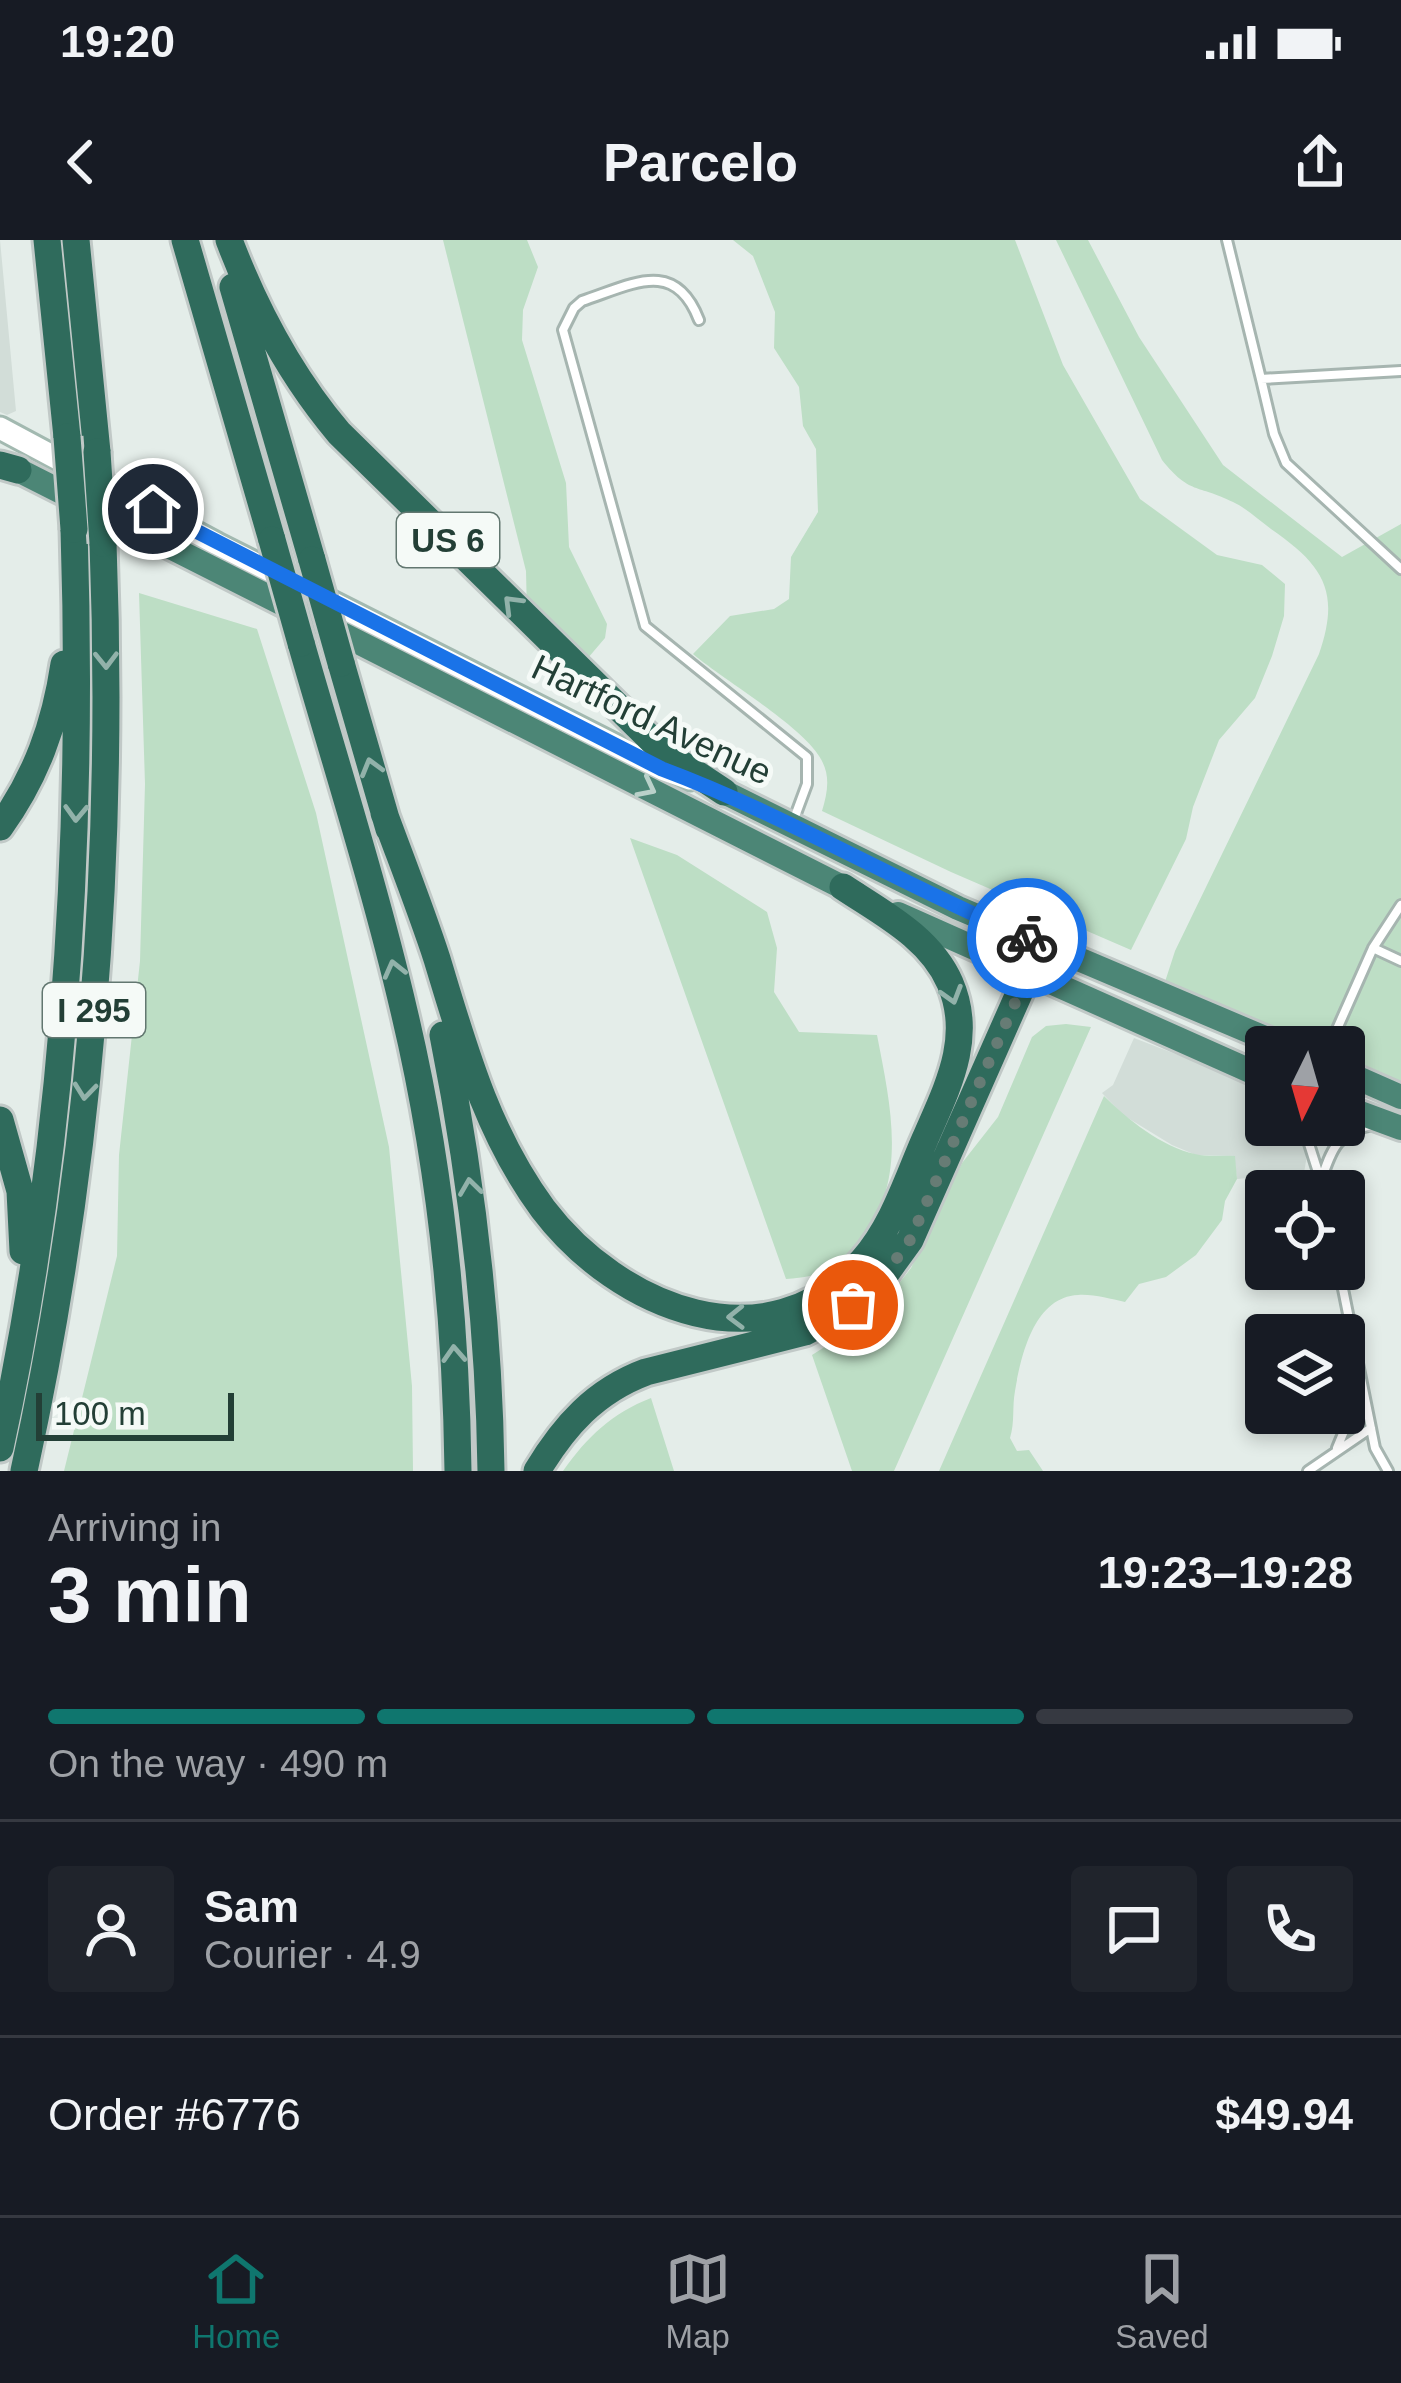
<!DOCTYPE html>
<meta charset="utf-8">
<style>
body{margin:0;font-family:Arial,sans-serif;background:#20242c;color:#f1f3f6;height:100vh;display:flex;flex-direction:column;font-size:45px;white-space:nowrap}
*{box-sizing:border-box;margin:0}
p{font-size:39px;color:#9ea1a6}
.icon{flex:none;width:66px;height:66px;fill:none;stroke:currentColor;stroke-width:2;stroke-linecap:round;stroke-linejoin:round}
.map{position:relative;height:1231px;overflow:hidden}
.details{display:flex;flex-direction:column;background:#171b24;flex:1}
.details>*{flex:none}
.needle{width:78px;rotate:185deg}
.controls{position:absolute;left:1245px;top:786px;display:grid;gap:24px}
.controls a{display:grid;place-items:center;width:120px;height:120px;border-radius:12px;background:#171b24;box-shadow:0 6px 18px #0003;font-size:60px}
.scale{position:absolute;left:36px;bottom:30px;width:198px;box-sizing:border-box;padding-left:12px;border:6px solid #233f36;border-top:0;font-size:33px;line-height:42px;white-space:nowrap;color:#233f36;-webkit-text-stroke:9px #f5faf7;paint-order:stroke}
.pin{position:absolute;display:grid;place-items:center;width:102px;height:102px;color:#fff;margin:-51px;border:6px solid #fff;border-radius:50%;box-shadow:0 3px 12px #0007}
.courier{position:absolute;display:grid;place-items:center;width:120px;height:120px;margin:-60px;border:9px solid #1a73e8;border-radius:50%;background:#fff;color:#222;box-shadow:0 3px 15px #0007}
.headline em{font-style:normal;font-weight:600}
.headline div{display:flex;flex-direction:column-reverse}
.headline{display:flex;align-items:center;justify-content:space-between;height:204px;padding:0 48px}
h1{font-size:78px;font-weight:600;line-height:90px}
.bar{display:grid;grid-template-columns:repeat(4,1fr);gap:18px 12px;align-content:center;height:144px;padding:0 48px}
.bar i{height:15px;border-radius:9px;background:#363941}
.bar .selected{background:#0f766e}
.bar p{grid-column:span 4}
.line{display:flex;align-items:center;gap:30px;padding:0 48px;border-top:3px solid #363941}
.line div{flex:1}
.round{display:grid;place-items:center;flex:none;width:126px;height:126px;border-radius:12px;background:#20242c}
.status{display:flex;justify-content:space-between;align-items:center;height:84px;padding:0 60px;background:#171b24;direction:ltr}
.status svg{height:33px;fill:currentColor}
header{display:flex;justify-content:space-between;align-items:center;height:156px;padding:0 48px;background:#171b24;font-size:54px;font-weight:600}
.menu{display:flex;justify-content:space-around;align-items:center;height:168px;border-top:3px solid #363941;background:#171b24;font-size:33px;color:#9ea1a6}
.menu a{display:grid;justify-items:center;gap:6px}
.menu .selected{color:#0f766e}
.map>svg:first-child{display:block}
.built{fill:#d2ddd8}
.green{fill:#bddec5}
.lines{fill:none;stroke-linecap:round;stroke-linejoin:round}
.service-casing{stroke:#a6b5b0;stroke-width:14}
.secondary-casing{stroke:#a2b9b0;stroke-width:27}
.trunk-casing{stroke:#c1c9c7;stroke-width:30}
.motorway-casing{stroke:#c1c9c7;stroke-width:33}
.service{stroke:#fff;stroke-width:8}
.secondary{stroke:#fff;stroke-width:21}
.trunk{stroke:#4c8676;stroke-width:24}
.motorway{stroke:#2f6b5c;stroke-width:27}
.motorway-bridge-casing{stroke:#c1c9c7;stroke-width:33;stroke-linecap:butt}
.motorway-bridge{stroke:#2f6b5c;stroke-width:27}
.oneway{stroke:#92b2aa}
.oneway2{stroke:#bad1ca}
.done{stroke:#677c75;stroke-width:12;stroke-dasharray:0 21.6}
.route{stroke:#1a73e8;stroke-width:15}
.labels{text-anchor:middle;stroke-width:10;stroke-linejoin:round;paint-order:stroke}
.shield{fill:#f5faf7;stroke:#627770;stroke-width:3}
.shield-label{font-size:33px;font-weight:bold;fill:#233f36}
.street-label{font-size:36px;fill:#233f36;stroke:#f5faf7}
</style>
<div class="status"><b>19:20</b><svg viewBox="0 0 49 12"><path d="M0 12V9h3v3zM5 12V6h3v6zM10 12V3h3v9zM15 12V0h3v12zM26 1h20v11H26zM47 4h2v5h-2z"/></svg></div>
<header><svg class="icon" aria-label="back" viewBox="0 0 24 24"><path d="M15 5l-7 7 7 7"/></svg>Parcelo<svg class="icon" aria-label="share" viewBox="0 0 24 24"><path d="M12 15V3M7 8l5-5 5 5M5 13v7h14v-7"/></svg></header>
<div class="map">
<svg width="1401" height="1231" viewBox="0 0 1401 1231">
<rect width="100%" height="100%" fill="#e4ede9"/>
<!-- built -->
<path class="built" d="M0,0L16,171L7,175L0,172Z
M1134,798L1266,849V885H1312L1304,933L1237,939L1234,916L1196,915L1172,905L1123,875L1102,853L1113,845Z"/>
<!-- green -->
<path class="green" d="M443,0H527L538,27L523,70L522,100L566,243L569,307L607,384L605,398L582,425L527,374L526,331Z
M733,0H1015L1063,125L1140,259L1217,315L1262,325L1285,344L1284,376L1272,416L1255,458L1219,500L1193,567L1186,599L1131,710L951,632L822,571C828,551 831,534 819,516C799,484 725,441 693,414L730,376L774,369L789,359L791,317L818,272L816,209L803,186L799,147L774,108L775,72L753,16Z
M1056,0H1088L1139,97L1223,225L1342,317L1401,284V860L1344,830V807H1294L1163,748L1175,711L1319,414C1341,351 1323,325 1271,289C1259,280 1246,268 1233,262C1197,244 1190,255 1162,220Z
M139,353L257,389L316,573L389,907L412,1146L413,1231H64L117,1016L119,915L140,721L145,544Z
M630,598L677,615L767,672L777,708L774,752L799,792L877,795C890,863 908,936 864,996C841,1028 826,1036 786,1039Z
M1066,784L1091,787L894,1231H852L812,1115L853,1089L886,1060L911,1028L962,923L998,877L1032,797L1046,786Z
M1104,856C1127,879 1162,907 1195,914C1207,917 1222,915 1235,916L1237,939L1225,961L1222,980L1196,1015L1166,1037L1139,1044L1125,1062C1110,1059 1094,1054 1078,1055C1034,1057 1021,1116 1015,1151C1012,1167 1015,1182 1010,1198L1017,1211L1029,1210L1043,1231H939Z
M651,1158L674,1231H563C587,1197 612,1173 651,1158Z"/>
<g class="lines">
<defs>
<path id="service" d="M1227,0L1261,139L1401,131
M699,80C675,18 633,44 582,61L574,68L563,90L645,386L807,517V544L794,579
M1261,139L1274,194L1286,223L1401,329
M1373,708L1401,721
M1329,807L1373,708L1401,665
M1303,885L1324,951
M1321,941C1331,910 1338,891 1372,885
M1339,1029L1375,1208L1388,1231
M1337,1208L1361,1150
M1308,1231L1371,1188"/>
<path id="secondary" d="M0,188L217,304L662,529L690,539"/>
<path id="trunk" d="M18,230L856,654
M724,552L958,668L1286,807
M898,674L1266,838
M1344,832L1401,857
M1344,867L1401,888"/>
<path id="motorway" d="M47,0L67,197
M76,0L97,212
M185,0L272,300
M229,0C256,71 290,135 339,193L665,513L724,552
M233,47L312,320
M0,225L18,230
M301,403C336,525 375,647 404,771C440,922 456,1076 458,1231
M341,423L389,589
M384,573C402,622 421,670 437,719C464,808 487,893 543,969C618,1068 768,1130 863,1020C893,986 907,940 925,899C947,848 974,798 950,743C930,697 882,673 843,647
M0,587C36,537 55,485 64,424
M443,795C472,940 489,1083 491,1231
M0,880L20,951L23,1011
M0,1208C66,905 84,597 74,289
M24,1231C91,926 115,615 103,303
M537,1231C564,1186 595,1151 646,1132L805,1092L841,1073L884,1036L910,1000L1041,704"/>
</defs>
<!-- service casing -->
<use href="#service" class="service-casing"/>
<!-- secondary casing -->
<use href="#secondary" class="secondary-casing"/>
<!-- trunk casing -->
<use href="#trunk" class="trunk-casing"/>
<!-- motorway casing -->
<use href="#motorway" class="motorway-casing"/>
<!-- service -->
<use href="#service" class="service"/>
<!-- secondary -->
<use href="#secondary" class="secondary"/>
<!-- trunk -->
<use href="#trunk" class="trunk"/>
<!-- motorway -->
<use href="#motorway" class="motorway"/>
<defs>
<path id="motorway-bridge" d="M67,197L74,289
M97,212L103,303
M272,300L301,403
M312,320L341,423"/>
</defs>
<!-- motorway-bridge casing -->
<use href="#motorway-bridge" class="motorway-bridge-casing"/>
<!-- motorway-bridge -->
<use href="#motorway-bridge" class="motorway-bridge"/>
</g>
<!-- one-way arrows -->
<defs><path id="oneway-chevron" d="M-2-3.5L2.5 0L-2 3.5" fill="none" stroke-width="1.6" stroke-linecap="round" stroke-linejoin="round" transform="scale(3)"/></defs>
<g class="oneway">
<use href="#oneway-chevron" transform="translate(512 364) rotate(-135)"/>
<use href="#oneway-chevron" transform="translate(106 420) rotate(89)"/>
<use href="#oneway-chevron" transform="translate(371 527) rotate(-106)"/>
<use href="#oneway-chevron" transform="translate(76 573) rotate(92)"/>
<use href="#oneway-chevron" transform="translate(394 729) rotate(-104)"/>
<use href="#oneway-chevron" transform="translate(952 755) rotate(73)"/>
<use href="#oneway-chevron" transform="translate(85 851) rotate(96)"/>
<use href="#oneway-chevron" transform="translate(470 947) rotate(-98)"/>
<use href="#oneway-chevron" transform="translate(736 1077) rotate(179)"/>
<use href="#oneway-chevron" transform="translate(454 1114) rotate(-93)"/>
</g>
<use class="oneway2" href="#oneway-chevron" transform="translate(647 548) rotate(27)"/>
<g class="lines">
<!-- done -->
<path class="done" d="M853,1065L884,1036L910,1000L1041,704L1027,698"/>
<!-- route -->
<path class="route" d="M153,269L662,529C788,576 904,646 1027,698"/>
</g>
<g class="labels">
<!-- shield labels -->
<g class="shield">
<rect x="397" y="273" width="102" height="54" rx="9"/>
<rect x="43" y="743" width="102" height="54" rx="9"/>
</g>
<g class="shield-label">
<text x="448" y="312">US 6</text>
<text x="94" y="782">I 295</text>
</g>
<!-- street labels -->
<g class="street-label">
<text transform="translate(652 479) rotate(25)" y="13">Hartford Avenue</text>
</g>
</g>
</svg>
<div class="controls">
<a><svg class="needle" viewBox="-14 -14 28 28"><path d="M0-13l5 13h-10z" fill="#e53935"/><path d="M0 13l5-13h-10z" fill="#9ea1a6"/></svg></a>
<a><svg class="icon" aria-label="locate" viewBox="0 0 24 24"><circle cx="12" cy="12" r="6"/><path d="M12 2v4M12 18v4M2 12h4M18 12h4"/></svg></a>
<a><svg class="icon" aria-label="layers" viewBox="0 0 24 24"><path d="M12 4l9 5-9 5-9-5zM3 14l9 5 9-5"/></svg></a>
</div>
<div class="scale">100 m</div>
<div class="pin" style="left:853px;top:1065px;background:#ea580c"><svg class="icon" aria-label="bag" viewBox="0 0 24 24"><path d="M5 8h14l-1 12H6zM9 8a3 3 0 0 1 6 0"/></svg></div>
<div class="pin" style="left:153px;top:269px;background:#1f2937"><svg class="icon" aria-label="home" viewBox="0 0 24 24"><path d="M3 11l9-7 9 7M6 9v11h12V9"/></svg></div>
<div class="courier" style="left:1027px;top:698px"><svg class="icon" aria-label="bike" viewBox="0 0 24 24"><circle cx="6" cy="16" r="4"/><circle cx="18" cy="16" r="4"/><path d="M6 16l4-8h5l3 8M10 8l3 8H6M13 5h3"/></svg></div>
</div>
<section class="details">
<div class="headline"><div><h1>3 min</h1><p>Arriving in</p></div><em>19:23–19:28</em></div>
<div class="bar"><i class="selected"></i><i class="selected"></i><i class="selected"></i><i></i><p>On the way · 490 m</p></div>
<div class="line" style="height:216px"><a class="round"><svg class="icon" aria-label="person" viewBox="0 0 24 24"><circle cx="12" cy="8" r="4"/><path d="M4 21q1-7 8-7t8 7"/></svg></a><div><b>Sam</b><p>Courier · 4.9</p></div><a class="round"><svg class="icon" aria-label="chat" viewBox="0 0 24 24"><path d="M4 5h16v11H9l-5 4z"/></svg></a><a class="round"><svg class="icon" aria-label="phone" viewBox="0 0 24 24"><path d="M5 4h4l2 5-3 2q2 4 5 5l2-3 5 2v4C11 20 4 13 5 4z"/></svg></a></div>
<div class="line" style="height:156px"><div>Order #6776</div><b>$49.94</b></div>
</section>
<nav class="menu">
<a class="selected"><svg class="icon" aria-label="home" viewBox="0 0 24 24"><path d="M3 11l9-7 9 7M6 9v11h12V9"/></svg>Home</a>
<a><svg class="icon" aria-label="map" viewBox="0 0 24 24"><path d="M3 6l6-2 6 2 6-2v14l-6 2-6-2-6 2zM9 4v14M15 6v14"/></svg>Map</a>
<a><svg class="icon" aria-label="saved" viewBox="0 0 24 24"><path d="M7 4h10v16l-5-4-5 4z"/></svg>Saved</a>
</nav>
